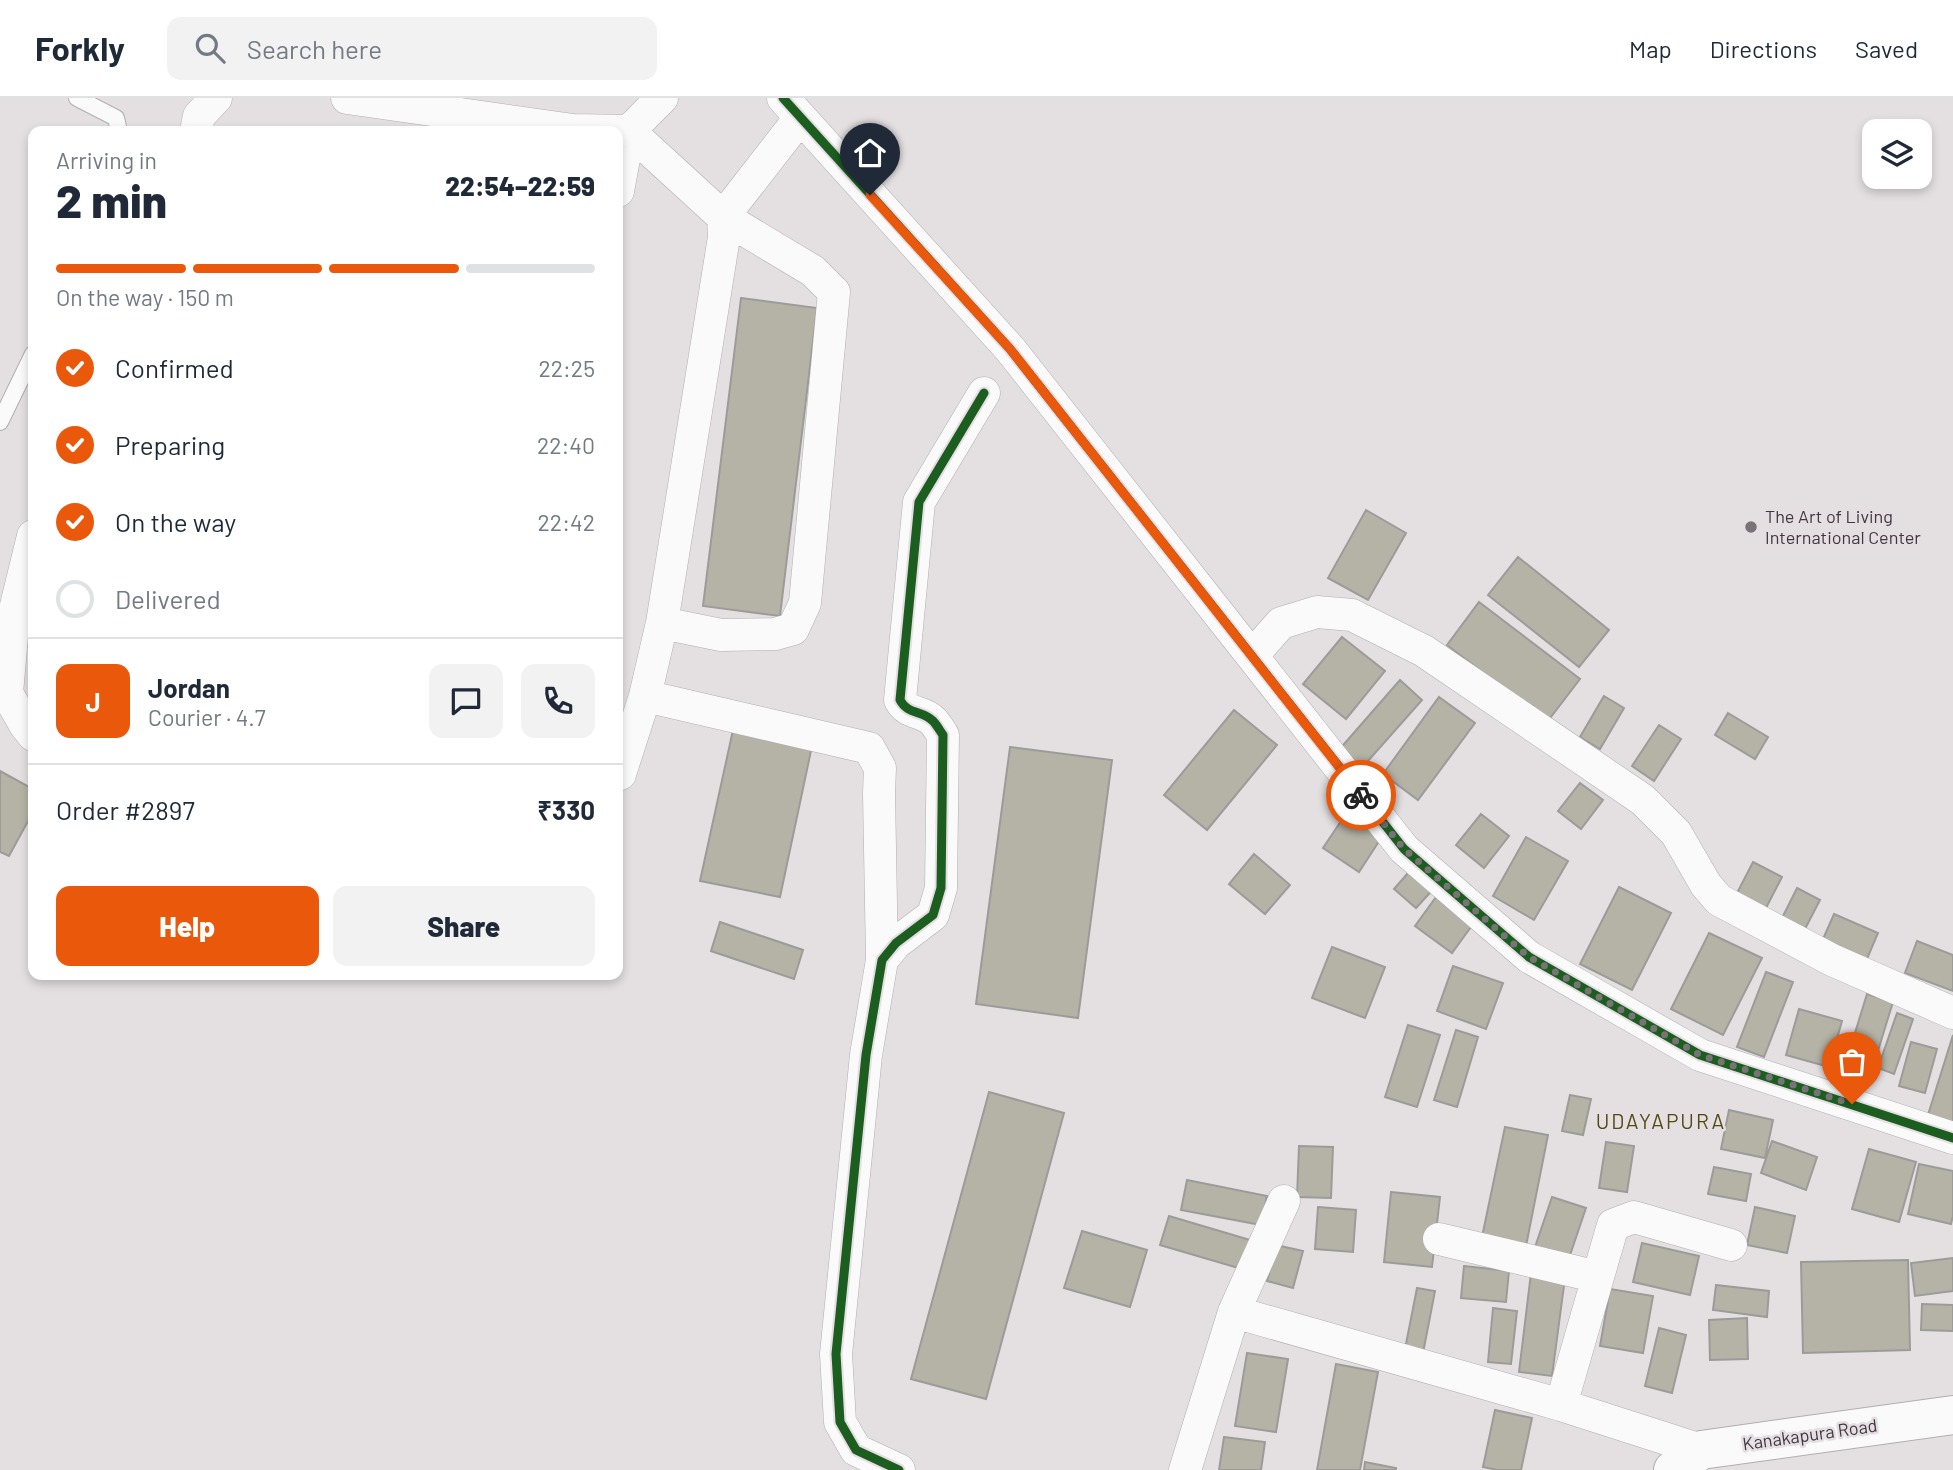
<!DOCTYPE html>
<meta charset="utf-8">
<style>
body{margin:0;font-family:Barlow,sans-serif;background:#f2f2f3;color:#1f2937;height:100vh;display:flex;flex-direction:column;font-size:26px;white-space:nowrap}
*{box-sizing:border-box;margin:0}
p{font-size:23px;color:#747a83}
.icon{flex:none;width:38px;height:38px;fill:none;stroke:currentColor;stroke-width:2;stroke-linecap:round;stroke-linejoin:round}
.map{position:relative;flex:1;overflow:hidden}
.details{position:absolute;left:28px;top:28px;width:595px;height:854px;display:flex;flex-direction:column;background:#fff;border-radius:14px;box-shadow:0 4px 10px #0003}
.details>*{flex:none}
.fabs{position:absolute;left:1862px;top:21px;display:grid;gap:14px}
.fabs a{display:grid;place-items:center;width:70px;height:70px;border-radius:14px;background:#fff;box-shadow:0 4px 10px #0003;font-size:35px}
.pin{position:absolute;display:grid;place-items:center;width:60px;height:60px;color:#fff;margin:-72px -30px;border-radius:50% 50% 50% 0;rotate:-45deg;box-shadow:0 0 7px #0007}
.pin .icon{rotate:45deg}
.courier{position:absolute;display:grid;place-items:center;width:70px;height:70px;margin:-35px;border:5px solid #ea580c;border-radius:50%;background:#fff;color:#222;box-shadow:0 2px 9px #0007}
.head em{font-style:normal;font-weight:800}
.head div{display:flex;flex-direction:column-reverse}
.head{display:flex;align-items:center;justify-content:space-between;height:119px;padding:0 28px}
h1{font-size:46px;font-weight:800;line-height:52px}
.bar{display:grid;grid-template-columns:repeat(4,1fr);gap:10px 7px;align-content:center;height:84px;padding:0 28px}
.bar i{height:9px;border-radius:5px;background:#e0e1e3}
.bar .current{background:#ea580c}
.bar p{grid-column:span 4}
.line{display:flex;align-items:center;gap:18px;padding:0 28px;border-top:2px solid #e0e1e3}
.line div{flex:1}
.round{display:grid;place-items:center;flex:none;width:74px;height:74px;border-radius:14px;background:#f2f2f3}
ol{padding:0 28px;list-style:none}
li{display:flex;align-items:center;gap:21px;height:77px}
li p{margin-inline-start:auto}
li .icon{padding:7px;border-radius:50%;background:#ea580c;color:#fff;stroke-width:4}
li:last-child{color:#747a83}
li i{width:38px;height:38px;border:4px solid #e0e1e3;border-radius:50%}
.action{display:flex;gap:14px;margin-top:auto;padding:14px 28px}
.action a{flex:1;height:80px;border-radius:14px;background:#ea580c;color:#fff;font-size:28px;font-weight:800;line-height:80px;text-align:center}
.action a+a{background:#f2f2f3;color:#1f2937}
header{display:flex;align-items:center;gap:42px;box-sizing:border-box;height:98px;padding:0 35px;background:#fff;border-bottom:2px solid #e0e1e3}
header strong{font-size:33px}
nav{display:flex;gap:38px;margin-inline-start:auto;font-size:24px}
.search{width:490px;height:63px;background:#f2f2f3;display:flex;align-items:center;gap:18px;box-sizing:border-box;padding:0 24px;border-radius:14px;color:#747a83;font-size:26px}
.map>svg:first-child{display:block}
.building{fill:#b5b3a6;stroke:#9c9b9a;stroke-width:2}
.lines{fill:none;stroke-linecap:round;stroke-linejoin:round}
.lane-casing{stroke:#b1aeb0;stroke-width:18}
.street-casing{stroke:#b1aeb0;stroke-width:33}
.highway-casing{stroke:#b1aeb0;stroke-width:40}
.lane{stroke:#fbfafb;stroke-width:16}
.street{stroke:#fbfafb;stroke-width:32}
.highway{stroke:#fbfafb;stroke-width:38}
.cycleway-casing{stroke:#e6dee3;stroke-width:13}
.cycleway{stroke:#1b5e20;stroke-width:9}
.done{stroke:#787476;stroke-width:7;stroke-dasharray:0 12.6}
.route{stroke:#ea580c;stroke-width:9}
.poi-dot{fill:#787476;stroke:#e6dee3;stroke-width:2.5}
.labels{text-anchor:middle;stroke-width:5;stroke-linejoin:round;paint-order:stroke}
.poi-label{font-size:18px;fill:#3e3a3c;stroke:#e6dee3;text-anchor:start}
.street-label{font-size:18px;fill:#3e3a3c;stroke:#e6dee3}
.quarter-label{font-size:21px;letter-spacing:2px;fill:#4e4e11;stroke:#e6dee3}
</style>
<header>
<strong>Forkly</strong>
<div class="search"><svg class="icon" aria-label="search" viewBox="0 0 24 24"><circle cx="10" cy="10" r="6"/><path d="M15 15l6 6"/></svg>Search here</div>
<nav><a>Map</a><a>Directions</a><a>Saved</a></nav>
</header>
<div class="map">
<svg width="1953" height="1372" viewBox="0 0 1953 1372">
<rect width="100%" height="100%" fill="#e4e0e2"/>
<!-- building -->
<path class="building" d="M741,200L817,210L780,518L703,508Z
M1366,412L1406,435L1368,502L1328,480Z
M1518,459L1609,532L1579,569L1488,497Z
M1479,504L1580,581L1547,624L1447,547Z
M1342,539L1385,573L1346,621L1303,586Z
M1400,582L1422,602L1360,672L1338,653Z
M1604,598L1624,610L1600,651L1580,639Z
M1439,599L1475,625L1418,702L1383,676Z
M1234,612L1277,647L1207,732L1164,697Z
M1728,615L1768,639L1755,661L1715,637Z
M1659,627L1681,641L1654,683L1632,668Z
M733,632L812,648L780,799L700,783Z
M1010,649L1112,662L1078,920L976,906Z
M0,673L33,691V714L9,758L0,754Z
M1580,685L1603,702L1581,731L1558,713Z
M1349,711L1385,734L1359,774L1323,750Z
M1481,716L1509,738L1484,770L1456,747Z
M1526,739L1568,763L1534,822L1493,798Z
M1254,756L1290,787L1265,816L1229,786Z
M1753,764L1782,779L1766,810L1737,795Z
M1415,767L1438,786L1416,810L1394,791Z
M1619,789L1671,815L1632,892L1580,866Z
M1797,790L1820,802L1804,833L1781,822Z
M1439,795L1476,822L1452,855L1415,828Z
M1834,816L1878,835L1867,861L1823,841Z
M720,824L803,852L794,881L711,853Z
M1709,835L1762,860L1723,937L1671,911Z
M1917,843L1953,857V893L1905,875Z
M1332,849L1385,869L1365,920L1312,900Z
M1453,868L1503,885L1486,931L1437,913Z
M1766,874L1793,884L1764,959L1737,949Z
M1867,896L1893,904L1872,972L1846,964Z
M1799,911L1842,923L1829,969L1786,957Z
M1897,915L1913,921L1894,976L1878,970Z
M1408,927L1440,937L1417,1009L1385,999Z
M1456,932L1478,939L1457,1009L1434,1002Z
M1953,937V1028L1927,1020Z
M1911,944L1937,951L1925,995L1899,988Z
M989,994L1064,1015L986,1301L911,1281Z
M1570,997L1591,1001L1583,1037L1562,1033Z
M1729,1012L1773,1022L1765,1060L1721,1051Z
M1505,1029L1548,1037L1526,1148L1482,1139Z
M1772,1043L1817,1059L1806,1092L1761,1075Z
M1606,1044L1634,1048L1627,1094L1599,1090Z
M1299,1048L1333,1049L1331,1100L1297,1099Z
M1869,1051L1916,1064L1899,1124L1852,1111Z
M1919,1066L1953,1073V1118L1951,1126L1908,1116Z
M1714,1069L1751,1076L1746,1103L1708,1096Z
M1187,1082L1267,1098L1261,1127L1181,1112Z
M1391,1094L1440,1099L1432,1169L1384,1164Z
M1552,1099L1586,1110L1568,1163L1534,1152Z
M1318,1109L1356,1112L1353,1154L1315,1151Z
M1755,1109L1795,1118L1787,1155L1747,1147Z
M1169,1118L1260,1145L1252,1174L1160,1147Z
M1082,1133L1147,1152L1130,1209L1064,1190Z
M1642,1145L1699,1158L1690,1197L1633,1184Z
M1276,1147L1303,1153L1293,1190L1267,1183Z
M1953,1160V1193L1915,1198L1911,1165Z
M1908,1162L1910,1252L1803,1255L1801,1164Z
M1464,1168L1509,1173L1506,1204L1461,1200Z
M1531,1175L1565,1180L1552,1278L1519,1274Z
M1716,1187L1769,1193L1767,1219L1713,1212Z
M1417,1190L1435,1193L1423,1255L1405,1251Z
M1610,1191L1653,1198L1643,1255L1600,1248Z
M1922,1206L1953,1207V1233L1921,1232Z
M1493,1210L1517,1213L1511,1266L1488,1264Z
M1747,1220L1748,1261L1710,1262L1709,1222Z
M1659,1230L1686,1237L1672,1295L1645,1288Z
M1247,1255L1288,1261L1276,1334L1235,1328Z
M1336,1266L1378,1274L1360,1372H1317Z
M1495,1312L1532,1320L1521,1372H1497L1483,1369Z
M1224,1339L1265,1344L1261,1372H1219Z
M1365,1364L1396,1370V1372H1364Z"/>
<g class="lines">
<defs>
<path id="lane" d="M77,0L116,20L119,33
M0,324L33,256"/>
<path id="street" d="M347,0L573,32L629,33L723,119L813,173L834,194L805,505L793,531L775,536L721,537L662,525
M783,0L1010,251L1404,751L1529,859L1700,957L1953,1040
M196,33L199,18L216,0
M618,93L629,33L662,0
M33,438L14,516L7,595L25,627L33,637
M1252,558L1281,525L1317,514L1352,517L1424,553L1643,702L1676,735L1706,787L1719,802L1832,862L1953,915
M645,598L869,650L880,670L879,695L882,862
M618,677L620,676L645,598L662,525L724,139L723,119L800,20
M1439,1141L1598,1179
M1234,1214L1561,1307L1701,1352
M1561,1307L1613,1127L1634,1119L1731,1147
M899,1372L856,1352L840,1324L836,1256L866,957L882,862L896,845L933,817L941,790L943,637C940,633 937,627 933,623C922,612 908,617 900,602L919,404L984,295
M1185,1372L1234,1214L1284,1103"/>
<path id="highway" d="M1673,1372L1701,1352L1953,1317"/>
</defs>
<!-- lane casing -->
<use href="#lane" class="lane-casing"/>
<!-- street casing -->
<use href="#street" class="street-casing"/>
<!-- highway casing -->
<use href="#highway" class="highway-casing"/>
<!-- lane -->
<use href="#lane" class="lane"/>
<!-- street -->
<use href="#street" class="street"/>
<!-- highway -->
<use href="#highway" class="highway"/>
<defs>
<path id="cycleway" d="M783,0L1010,251L1404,751L1529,859L1700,957L1953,1040
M899,1372L856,1352L840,1324L836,1256L866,957L882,862L896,845L933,817L941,790L943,637C940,633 937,627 933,623C922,612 908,617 900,602L919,404L984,295"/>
</defs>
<!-- cycleway casing -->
<use href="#cycleway" class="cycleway-casing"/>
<!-- cycleway -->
<use href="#cycleway" class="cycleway"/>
</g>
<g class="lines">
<!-- done -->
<path class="done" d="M1361,697L1404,751L1529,859L1700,957L1852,1006"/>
<!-- route -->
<path class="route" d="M870,97L1010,251L1361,697"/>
</g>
<!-- markers -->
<circle class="poi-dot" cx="1751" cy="429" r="7"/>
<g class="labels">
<!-- poi labels -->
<g class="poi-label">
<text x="1765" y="425">The Art of Living<tspan x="1765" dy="21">International Center</tspan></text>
</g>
<!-- street labels -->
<g class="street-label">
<text transform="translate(1810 1337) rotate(-8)" y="6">Kanakapura Road</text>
</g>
<!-- quarter labels -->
<g class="quarter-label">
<text x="1661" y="1031">UDAYAPURA</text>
</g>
</g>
</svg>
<div class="fabs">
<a><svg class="icon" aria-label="layers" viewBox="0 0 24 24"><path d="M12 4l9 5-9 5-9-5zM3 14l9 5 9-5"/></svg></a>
</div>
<div class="pin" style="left:1852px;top:1006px;background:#ea580c"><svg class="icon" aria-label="bag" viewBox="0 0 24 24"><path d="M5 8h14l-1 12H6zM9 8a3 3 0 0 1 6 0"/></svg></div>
<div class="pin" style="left:870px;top:97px;background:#1f2937"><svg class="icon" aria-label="home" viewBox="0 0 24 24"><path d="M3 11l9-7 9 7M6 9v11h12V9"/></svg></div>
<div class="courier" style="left:1361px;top:697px"><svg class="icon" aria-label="bike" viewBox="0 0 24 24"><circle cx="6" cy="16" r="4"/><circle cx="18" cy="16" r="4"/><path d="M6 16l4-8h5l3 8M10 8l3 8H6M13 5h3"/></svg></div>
<section class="details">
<div class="head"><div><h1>2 min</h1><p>Arriving in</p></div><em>22:54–22:59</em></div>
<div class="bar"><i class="current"></i><i class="current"></i><i class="current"></i><i></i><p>On the way · 150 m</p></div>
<ol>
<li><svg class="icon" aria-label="check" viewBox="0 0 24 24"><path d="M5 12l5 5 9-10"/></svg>Confirmed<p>22:25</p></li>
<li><svg class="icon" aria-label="check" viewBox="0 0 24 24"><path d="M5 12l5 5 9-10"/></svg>Preparing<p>22:40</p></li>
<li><svg class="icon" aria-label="check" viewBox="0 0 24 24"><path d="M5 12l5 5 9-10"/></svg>On the way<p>22:42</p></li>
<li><i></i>Delivered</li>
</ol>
<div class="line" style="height:126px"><b class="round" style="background:#ea580c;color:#fff">J</b><div><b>Jordan</b><p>Courier · 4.7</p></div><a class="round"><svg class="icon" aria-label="chat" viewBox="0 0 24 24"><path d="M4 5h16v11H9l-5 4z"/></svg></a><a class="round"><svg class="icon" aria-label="phone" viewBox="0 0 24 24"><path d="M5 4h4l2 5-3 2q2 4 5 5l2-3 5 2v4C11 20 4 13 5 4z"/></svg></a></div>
<div class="line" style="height:91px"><div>Order #2897</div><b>₹330</b></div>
<div class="action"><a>Help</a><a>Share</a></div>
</section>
</div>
